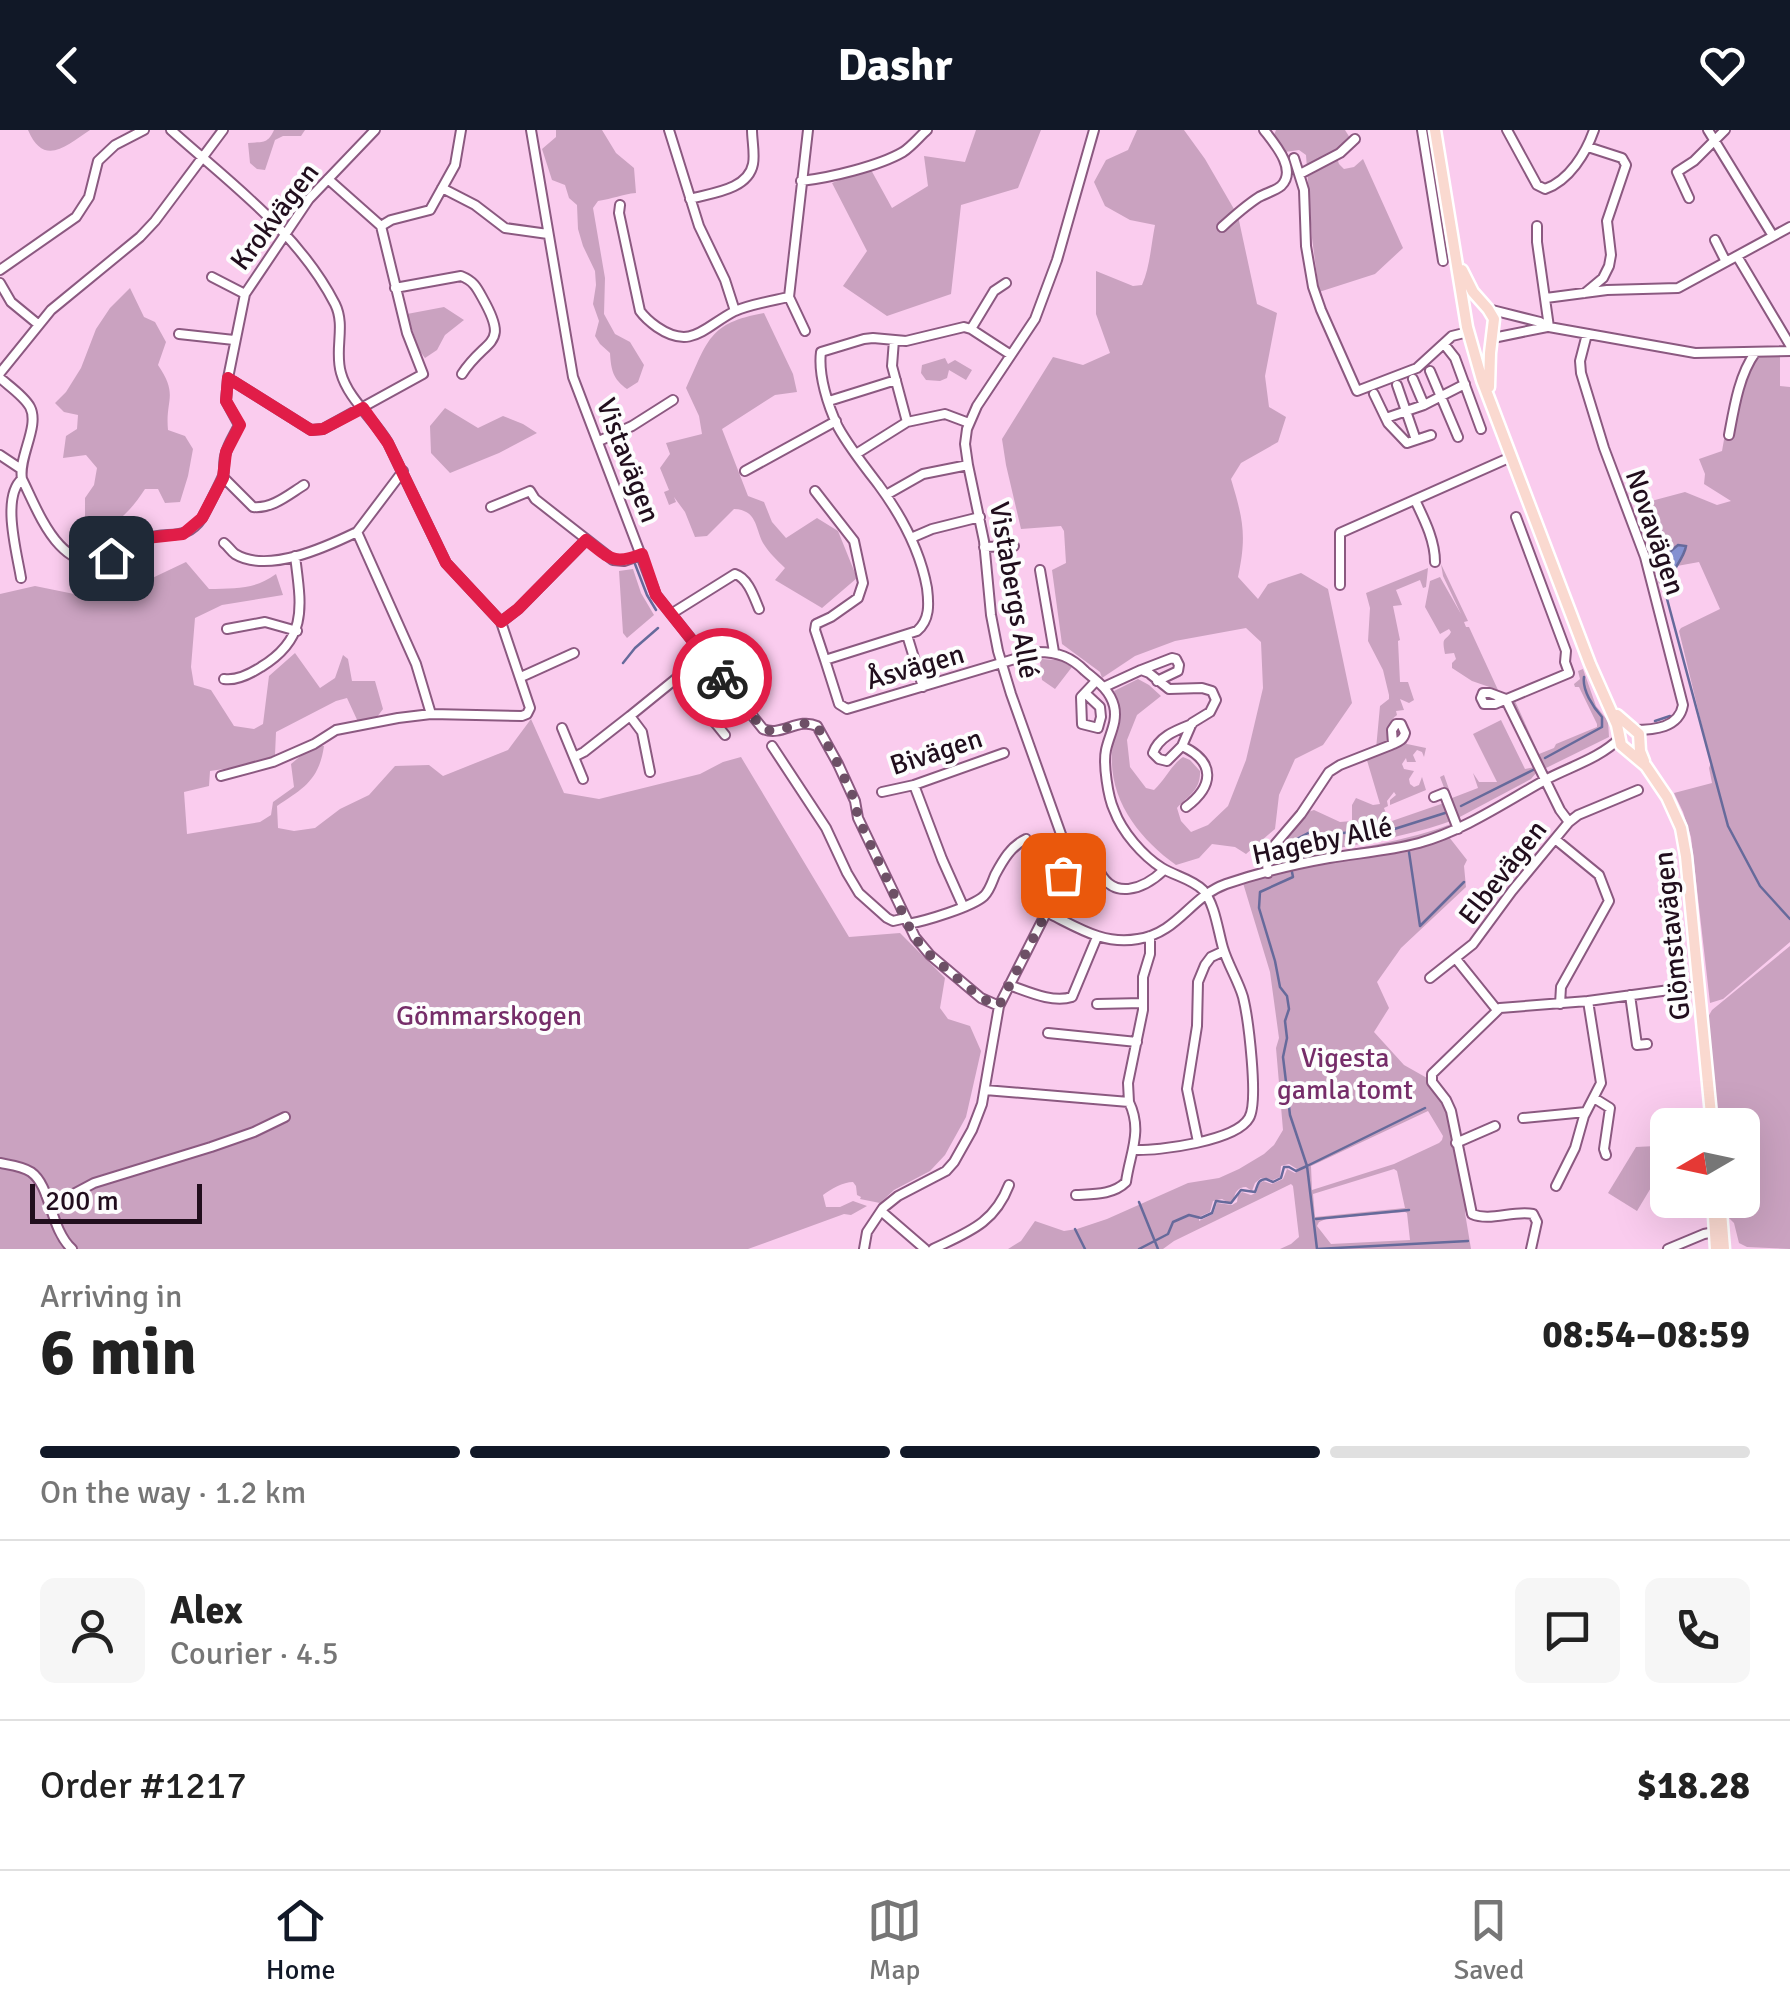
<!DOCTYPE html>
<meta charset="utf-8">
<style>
body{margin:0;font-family:Signika,sans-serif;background:#f6f6f6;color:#222;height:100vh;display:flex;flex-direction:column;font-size:38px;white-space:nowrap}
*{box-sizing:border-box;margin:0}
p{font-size:32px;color:#767676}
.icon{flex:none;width:55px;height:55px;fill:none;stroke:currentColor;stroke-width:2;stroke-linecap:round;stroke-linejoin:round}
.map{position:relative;height:1119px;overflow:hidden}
.drawer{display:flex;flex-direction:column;background:#fff;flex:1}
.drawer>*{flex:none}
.needle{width:65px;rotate:261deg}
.buttons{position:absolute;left:1650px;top:978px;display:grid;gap:20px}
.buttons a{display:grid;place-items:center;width:110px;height:110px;border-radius:15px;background:#fff;box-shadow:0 10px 40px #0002;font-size:50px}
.scale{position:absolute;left:30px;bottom:25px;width:172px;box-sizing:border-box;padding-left:10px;border:5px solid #210e1d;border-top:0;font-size:28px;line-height:35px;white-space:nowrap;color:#210e1d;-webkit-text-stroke:8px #fdfdfd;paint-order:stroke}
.pin{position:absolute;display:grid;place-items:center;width:85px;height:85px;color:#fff;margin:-42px;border-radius:20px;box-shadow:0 5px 15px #0006}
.courier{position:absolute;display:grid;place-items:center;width:100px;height:100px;margin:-50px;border:8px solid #e11d48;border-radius:50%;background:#fff;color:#222;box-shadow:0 2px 12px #0007}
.overview em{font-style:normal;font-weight:800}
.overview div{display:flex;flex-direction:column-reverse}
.overview{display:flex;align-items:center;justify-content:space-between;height:170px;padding:0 40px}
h1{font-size:65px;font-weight:800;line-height:75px}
.bar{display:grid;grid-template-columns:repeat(4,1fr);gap:15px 10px;align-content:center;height:120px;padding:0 40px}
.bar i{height:12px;border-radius:8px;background:#e0e0e0}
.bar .on{background:#111827}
.bar p{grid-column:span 4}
.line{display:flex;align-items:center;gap:25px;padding:0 40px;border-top:2px solid #e0e0e0}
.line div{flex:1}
.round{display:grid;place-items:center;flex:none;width:105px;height:105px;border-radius:15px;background:#f6f6f6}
header{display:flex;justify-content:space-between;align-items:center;height:130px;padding:0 40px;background:#111827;color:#fff;font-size:45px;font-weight:800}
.tab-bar{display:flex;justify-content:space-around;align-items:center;height:140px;border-top:2px solid #e0e0e0;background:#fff;font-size:28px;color:#767676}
.tab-bar a{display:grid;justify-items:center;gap:5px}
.tab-bar .on{color:#111827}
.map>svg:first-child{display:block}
.green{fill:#caa2c0;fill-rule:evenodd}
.water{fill:#8491d1;stroke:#666a9b;stroke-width:2.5}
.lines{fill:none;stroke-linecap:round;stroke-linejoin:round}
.stream{stroke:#666a9b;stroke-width:2.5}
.minor-casing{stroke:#8b5980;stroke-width:12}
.major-casing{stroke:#fff;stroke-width:15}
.minor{stroke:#fff;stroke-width:8}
.major{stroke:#fad9d0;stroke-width:10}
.done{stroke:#6d5066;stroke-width:10;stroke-dasharray:0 18}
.route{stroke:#e11d48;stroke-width:12}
.labels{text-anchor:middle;stroke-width:8;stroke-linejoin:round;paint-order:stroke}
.street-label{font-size:28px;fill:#210e1d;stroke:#fdfdfd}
.park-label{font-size:28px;fill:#762d69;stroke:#fdfdfd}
</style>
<header><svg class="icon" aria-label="back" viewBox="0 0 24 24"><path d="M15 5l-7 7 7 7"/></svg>Dashr<svg class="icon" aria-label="heart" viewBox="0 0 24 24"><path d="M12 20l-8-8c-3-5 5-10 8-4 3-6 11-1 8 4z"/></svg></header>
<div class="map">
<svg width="1790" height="1119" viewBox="0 0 1790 1119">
<rect width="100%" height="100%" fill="#faccee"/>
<!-- green -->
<path class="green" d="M28,0H90C67,15 44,38 28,0Z
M274,0H305L301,6H283L275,10L265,40L257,39L250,33L248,13C260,11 267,16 274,0Z
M556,0H602L616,23L634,38L636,63C622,64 613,69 598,71L593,78L605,148L604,184L615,204L630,212L644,235L638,252L627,259C613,249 611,240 610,223L600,214L595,206L599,191L593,174L596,155L595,141L583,116L578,99L577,75L569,68L565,55L552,50L542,19L556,7Z
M976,0H1041L1018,58L961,75L951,164L887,186L843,156L867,121L832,53L870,38L892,78L928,56L924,26L965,32Z
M1137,0H1184L1205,29L1238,86L1257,174L1277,183L1265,246L1269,277L1286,287L1278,312L1241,333L1231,349C1243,389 1247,405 1238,447L1258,469L1268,454L1301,443L1328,459L1352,573L1323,615L1295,629L1279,665L1275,699L1246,724L1235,717L1212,714L1199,728L1176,735C1140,709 1109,671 1112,623C1114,593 1126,596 1114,561L1138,549L1149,555L1161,566L1137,585L1127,610L1130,637L1146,658L1154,660C1165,650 1172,634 1183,627L1190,630L1200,641C1201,660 1188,666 1177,678L1181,691L1191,702L1208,695L1228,676L1246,630L1263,558L1261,512L1246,498L1175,511L1135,526L1102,548L1100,542L1062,514L1052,440L1066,433L1064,401L1061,396L1021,399L1006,335L1002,309L1053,227L1083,235L1110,223L1096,184V141L1133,156L1142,155C1150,137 1151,115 1155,95L1130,90L1105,76L1094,52L1106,30L1128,20Z
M1276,0H1345L1350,8L1335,22L1339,34L1344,39L1354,37L1363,29L1403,118L1375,144L1319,162L1312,108L1306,25L1299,20L1285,22L1274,5Z
M130,158L144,187L155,192L166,212L158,235C179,266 165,269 168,300L185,306L193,319L188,346L180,372L165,373L158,359H145C132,379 120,392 98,402L85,389V368L94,355L97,338L86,325L63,328L66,306L77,299L78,285L64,282L55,273L66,262L81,238L96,199L110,178Z
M444,177L464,190L445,205L437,220L425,228L419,220L407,184Z
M764,183L793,244L797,262L775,265L722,299L748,366L764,372L772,392L786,408L817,388L838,401L857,448L822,478L775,450L785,438C777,430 769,423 763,413C755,397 757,380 734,379L707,406L695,407L685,382L674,367L676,372L669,375L664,362L669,360L660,338L670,324L666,313L702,304L699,286L686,258C708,211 708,193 764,183Z
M1780,223V256L1790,257V812L1723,869L1710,873L1691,707L1683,682L1674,663L1712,653L1709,638L1711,633L1679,501L1681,498L1720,479L1699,432L1677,436L1668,450L1659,454L1640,374L1685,362L1717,375L1731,371L1704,354L1705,344L1699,329L1722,321L1729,281L1748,224Z
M945,228L948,234L955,230L972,240L966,250L949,240L947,248L940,251L926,250L921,243L922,235Z
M445,278L478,298L503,286L523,294L537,303L499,323L450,343L431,323L430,296Z
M186,432L209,459C236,458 254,460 276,444L283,465L222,475L195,488L191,537L194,555L211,560L234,596L254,599L263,594L269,546L295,523L320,558L335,548L343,525L348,529L352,551H375L383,579L374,591L359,594L347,568L336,571L276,602L275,625L251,635L210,641L209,656L184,662L187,704L260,692L271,685L273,672L294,657L291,634C301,626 311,615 324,616C319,650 304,658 277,676L278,698L294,701L315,698L340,679L369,665L395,636L429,635L443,646L508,620L531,589L564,663L599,669L700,644L723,632L741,627L849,807L900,803L945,848L940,878L948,889L970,896L981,921L966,987L945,1025L930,1041L894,1060L880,1073L860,1069L861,1067L857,1065L856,1056L853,1052C843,1052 831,1059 823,1065L826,1077H840L853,1071L867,1076L851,1085L844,1084L748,1119H0V464L35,456L79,465L127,460Z
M1441,434L1468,491L1464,492L1466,497H1469L1498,560L1472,551L1452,538V533L1456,529L1454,523L1445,524C1441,505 1446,512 1451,502L1449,499L1440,504L1425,477L1430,451L1440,447L1461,484L1443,446Z
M1428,438L1426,457L1423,458L1420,450L1396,460L1402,475L1393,476L1400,510L1398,511L1400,552H1408L1414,570L1409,573L1400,569L1404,580L1396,581L1397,585C1387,592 1388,600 1388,612L1376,619L1380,576L1389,569V565L1383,540L1368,511L1370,478L1366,463Z
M633,439L641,463L654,485L627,508L623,503L619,441Z
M1057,528L1072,537L1055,559L1042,550L1040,532L1042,529L1054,530Z
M1583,539L1596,576L1608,591L1609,607L1544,639L1513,573L1515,571L1539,624L1554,618L1556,614L1597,597V594L1579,557H1575L1574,554L1580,549L1578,541Z
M1501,590L1525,639L1535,637L1537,642L1531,649L1456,689L1440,647L1444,645L1452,668L1478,658L1473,643L1479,652H1497L1473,604Z
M1404,611L1407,614L1426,618L1424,627L1422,622L1417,620L1413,625L1416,632H1407L1406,628L1402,634L1404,639L1414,641L1409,649L1410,654L1414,657L1419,655L1422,647L1426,660L1390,675V670L1396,665L1394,662L1387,671L1388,676L1384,678L1389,692L1444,673L1451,691C1392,712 1330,717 1269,733V724L1305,683L1314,680L1340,692L1352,691V675L1356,668L1373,675L1380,674L1366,627Z
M1451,694C1423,717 1354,720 1318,726C1304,728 1291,732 1278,736L1272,735C1331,720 1394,716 1451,694Z
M1449,707L1467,730L1464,736L1466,757L1401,818L1377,852L1389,878L1374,902L1404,935L1427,948L1428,953L1441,968L1448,982L1466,1078L1465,1083L1471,1119H1280L1291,1114L1299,1107L1293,1056L1291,1054L1174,1111L1163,1119H1008L1021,1111L1035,1091L1064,1101L1077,1099L1107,1089L1188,1053L1219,1048L1239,1039L1264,1024L1274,1015L1283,1000L1276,918L1279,908L1270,842L1243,753L1331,731L1401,721ZM1428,981L1443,1006L1442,1010L1439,1013L1394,1034L1312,1060L1311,1036ZM1289,1034L1297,1039L1307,1036L1295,1043L1287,1039L1283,1049L1272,1054L1263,1051L1259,1054L1256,1063L1251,1065L1242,1062L1238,1065L1237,1072L1232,1075L1217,1073L1213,1084L1199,1091V1087L1210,1082L1213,1071L1222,1069L1229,1073L1234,1070C1234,1063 1238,1057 1246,1057L1252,1061L1255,1053L1261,1048L1273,1050L1280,1047L1281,1036ZM1394,1039L1397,1041L1405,1078L1315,1087L1313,1064ZM1405,1082L1407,1083L1410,1110L1331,1114L1317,1096L1319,1092L1326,1089Z
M1790,816V1119L1747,1117L1739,1113L1734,1093L1727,1086V1070H1742V995H1718L1708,887L1712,880Z
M1656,1016L1652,1056L1637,1081L1608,1063L1636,1017Z"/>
<!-- water -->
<path class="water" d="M1678,415L1686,416C1685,425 1669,449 1662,456L1659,444L1662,441L1658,421L1667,424Z"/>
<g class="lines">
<!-- stream -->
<path class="stream" d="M1643,369L1660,441
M635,434L647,465L656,480
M1663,454L1728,696L1760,756L1790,789
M623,533L635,518L658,498
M1655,591L1670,586
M1545,628L1602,597V587C1593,577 1582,560 1584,547
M1461,676L1535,639
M1409,722L1420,796L1464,752
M1289,725V715L1293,711L1310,702L1334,706L1341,703L1388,701L1445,683
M1139,1072L1158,1119
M1316,1089L1409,1080
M1075,1099L1085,1119
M1139,1119L1168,1104L1173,1092L1189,1085L1201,1088L1212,1083L1216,1071L1231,1073L1241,1060L1255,1062C1258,1055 1257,1050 1266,1049L1273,1052L1281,1048L1284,1037H1289L1296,1041L1307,1036L1290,985L1283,927L1287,908L1285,891L1289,879L1287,866L1280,857L1275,831L1259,778L1260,762L1293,747L1292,742
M1317,1119L1307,1036L1425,978
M1317,1119L1468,1111"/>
<defs>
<path id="minor" d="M171,0C230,53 298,102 335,174C346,196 334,220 341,243C348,269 375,290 388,313L446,433L501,492L530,578L527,584L522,586L431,584L398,588L336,600L314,614L273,632L221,646
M531,0L573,247L656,465L763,599C782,607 798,587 817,596L838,634L855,671L858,688L915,807L930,825L981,868L999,876
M669,0L699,96L725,150L735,181
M1422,0L1443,131
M1507,0L1537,55L1545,59C1569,51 1586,23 1594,0
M1708,0L1773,106
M1294,28L1304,60L1306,116L1313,157L1321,180L1357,261L1417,238L1452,206L1468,202
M1300,44L1340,23L1355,9
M328,49L381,96
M801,51C829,48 879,36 903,22C912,16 919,7 927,0
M442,58L475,75L505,98L548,104
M1689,68L1677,42L1694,31L1725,0
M690,69C711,63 748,60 753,34C755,24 752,10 752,0
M620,75L619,83L640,181C645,188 650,192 657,197C692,221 705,196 735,181C751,174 771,171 789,167
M1537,96V112L1549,197
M1222,97C1234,86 1245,76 1259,67C1266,63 1275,61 1281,56C1298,40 1274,13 1264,0
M1715,110L1726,132
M1737,126L1790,215
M0,140L76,87L89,67L98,31L115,15L144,0
M212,147L245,164
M0,153L11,172L39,195
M395,158L461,146C474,151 477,158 483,169C510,217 486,207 462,244
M1585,163L1603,148L1609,136L1611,125L1607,91L1626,35L1622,28L1588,17
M1546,168L1607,160L1678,158L1790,97
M1488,179L1540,192L1549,197L1695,223L1790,221
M971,199L994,161L1006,153
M805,201L789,167L808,0
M179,204L234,210
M1587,204L1580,231L1581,243L1604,318L1645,427L1683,575C1679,598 1654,600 1634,600
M1493,208L1547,197
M894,210L892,236L907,292
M1444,214L1455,228L1481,299
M1011,225L971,199L964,197L906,211L873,208L864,209L821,222C818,245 828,276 838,297C849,317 864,336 878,354C901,385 920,419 927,458C929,474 930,490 917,501L825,530L839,574L847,579L1038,522C1058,522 1071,527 1085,541C1097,551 1110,560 1114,576C1118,592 1109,605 1106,620C1103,634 1108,667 1114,680C1122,702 1143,726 1162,738C1175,746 1192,749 1203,760C1215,774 1218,801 1223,818C1228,835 1238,850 1243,867C1248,887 1259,972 1249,988C1236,1011 1159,1021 1134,1020
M1430,241L1458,307
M0,243L51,180L140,107L155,91L223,0
M0,248C9,256 24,266 30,277C40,296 18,327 22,349C39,383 61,448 112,428C124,423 134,414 146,409C167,400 185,413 202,388C205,383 221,351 223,346C225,339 223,330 226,323C228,314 235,304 239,295L226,271L228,248L245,164L309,69L375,0
M228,248L311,300L323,299L423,244L407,203L381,96L391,90L430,80L455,35L461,0
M1413,249L1424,275
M1397,255L1416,310
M1374,264L1388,293L1407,313L1431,305
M829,271L896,250
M1386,288L1424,275L1465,254
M1729,305C1734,278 1739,245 1755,223
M599,311L632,296L673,270
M856,324L907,292L945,284L969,293
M0,325L21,339
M403,341L357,402L416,534L431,584
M745,341L836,291
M223,347L253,377C272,379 288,365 304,355
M815,361L854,411L863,453L858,468L831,487L816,494L815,500L825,530
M886,365L923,344L968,335
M1415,370C1424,389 1435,410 1435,432
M491,377L530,361L535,369L613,430L624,431L641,425
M911,408L932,399L980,387
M224,413C228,416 231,421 235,424C268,444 326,417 357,402
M984,417L1014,416
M1040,440L1054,522
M21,448C17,423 1,367 22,349
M1340,455V403L1511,327
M671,484L735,444C748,448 754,467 759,479
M501,492L518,479L586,410
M227,499L265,492L297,501
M907,505L923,557
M1141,540L1172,528L1176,529L1179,535L1178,541L1157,551
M521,547L574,523
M678,547L725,605
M224,549C237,551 250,544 261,537C309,508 301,475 295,426
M1104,557L1141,540L1149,543L1169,559L1202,558L1212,561L1216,570L1210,582L1192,593L1182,616
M1085,563L1100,577L1101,587L1098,598L1082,594L1081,567L1096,551
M1506,569L1490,563H1483L1481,568L1484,574H1495L1569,543L1565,532L1566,521L1516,387
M1506,570L1560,680L1569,692
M562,598L583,649
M772,616L826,698L847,743L859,763L887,788L893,791L906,788
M574,627L584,622L630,586
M650,642L642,602L630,586L704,526
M914,655L942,729L963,776
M882,662L914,655L1004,623
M1434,667L1444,663L1458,699
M1186,677C1214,656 1216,632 1182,616L1167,631L1159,629L1153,623C1159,606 1177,600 1192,594
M1555,709L1599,745L1609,771L1561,857L1560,874
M1098,738C1112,772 1144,759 1164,740
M1268,743L1266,725L1301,684L1329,642L1340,635L1391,615C1397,612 1403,611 1405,603L1401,594H1396L1392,600L1393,614
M1052,785C1080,799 1105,815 1138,809C1178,803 1190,767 1226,754C1258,743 1295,734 1329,728C1359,723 1389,721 1419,713C1465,700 1505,672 1547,649C1572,636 1600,628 1620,608
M908,794C925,791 972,777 984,766C990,760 992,752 995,745C1003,730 1011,716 1026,709
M1456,829L1497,880
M1430,848L1473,814L1512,761L1569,692L1578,685L1638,660
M1009,855C1029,862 1052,873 1072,867L1097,807
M1630,865L1637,915L1647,914
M1097,874L1143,873
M1048,903L1137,912
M985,960L1129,972L1128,953L1143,880V847L1150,824V806
M1594,968L1610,978L1604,1019L1606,1025
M1523,988L1586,982
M1198,1012L1187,959L1197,896L1198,852L1205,835L1211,827L1224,821
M1456,1013L1495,996
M0,1033C10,1035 22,1036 31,1042C51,1056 50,1099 72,1119
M1556,1056L1575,1018L1584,986L1601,953L1588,871
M1076,1065C1093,1064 1113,1065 1126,1052C1130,1023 1143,1001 1129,972
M49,1077L94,1053L211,1017L254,1002L285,987
M881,1081L925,1119
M864,1119L867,1102L883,1078L898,1066L946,1041L954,1032L972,1000L982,974L999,876L1044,787L1041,782L1042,779L1049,776C1060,752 1069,734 1062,707L1011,564L998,521L991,485L984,411L968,335L965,314L967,299L977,276L1035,189L1057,130L1094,0
M933,1119C968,1102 994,1094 1009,1055
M1531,1119L1537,1092L1533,1084C1513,1080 1490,1092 1472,1084L1451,981L1446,970L1432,952V944L1500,878L1588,871L1699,856
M1668,1119L1704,1104L1720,1101"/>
<path id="major" d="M1435,0L1467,197L1482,250L1590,534L1617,595L1621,615L1646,636L1667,667L1681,698L1686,726L1712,995
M1462,140L1473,162L1488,179L1494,189L1490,223L1489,257
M1617,585L1639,604L1640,621L1644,631
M1713,1070L1716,1119
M1720,1070L1724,1119"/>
</defs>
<!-- minor casing -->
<use href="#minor" class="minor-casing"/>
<!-- major casing -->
<use href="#major" class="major-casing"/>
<!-- minor -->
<use href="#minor" class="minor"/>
<!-- major -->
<use href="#major" class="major"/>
</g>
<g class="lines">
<!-- done -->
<path class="done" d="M722,548L763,599C782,606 798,587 817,596L838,634L855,671L858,688L914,807L930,825L958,849L981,868L999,876L1044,787L1041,784L1042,778L1049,776L1063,745"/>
<!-- route -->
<path class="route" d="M111,428L146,408L183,404L202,388L223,348L226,322L240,295L226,271L228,248L311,300L323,299L363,278L388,313L446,433L501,492L518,479L586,410C609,427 612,436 642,424L656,465L722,548"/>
</g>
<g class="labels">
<!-- street labels -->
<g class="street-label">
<text transform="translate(274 86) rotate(-53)" y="10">Krokvägen</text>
<text transform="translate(629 330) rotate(69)" y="10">Vistavägen</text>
<text transform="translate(1656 402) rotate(71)" y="10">Novavägen</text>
<text transform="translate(1015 460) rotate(80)" y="10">Vistabergs Allé</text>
<text transform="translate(915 536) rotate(-16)" y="10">Åsvägen</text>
<text transform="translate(936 621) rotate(-18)" y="10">Bivägen</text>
<text transform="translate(1322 710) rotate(-12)" y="10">Hageby Allé</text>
<text transform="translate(1502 742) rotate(-52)" y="10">Elbevägen</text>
<text transform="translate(1671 806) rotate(-96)" y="10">Glömstavägen</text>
</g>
<!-- park labels -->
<g class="park-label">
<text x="489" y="895">Gömmarskogen</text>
<text x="1345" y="937">Vigesta<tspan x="1345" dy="32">gamla tomt</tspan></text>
</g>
</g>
</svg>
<div class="buttons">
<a><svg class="needle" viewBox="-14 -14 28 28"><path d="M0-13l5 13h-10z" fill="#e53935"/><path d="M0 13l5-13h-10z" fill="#767676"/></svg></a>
</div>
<div class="scale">200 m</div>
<div class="pin" style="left:1063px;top:745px;background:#ea580c"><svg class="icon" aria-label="bag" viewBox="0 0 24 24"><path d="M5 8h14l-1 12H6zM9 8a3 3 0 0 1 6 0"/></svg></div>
<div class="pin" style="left:111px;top:428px;background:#1f2937"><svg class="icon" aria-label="home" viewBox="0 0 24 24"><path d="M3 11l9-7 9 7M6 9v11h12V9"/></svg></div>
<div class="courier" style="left:722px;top:548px"><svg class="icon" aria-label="bike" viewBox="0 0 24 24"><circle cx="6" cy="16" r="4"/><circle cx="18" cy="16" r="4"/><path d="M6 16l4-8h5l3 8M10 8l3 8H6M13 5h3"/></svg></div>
</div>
<section class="drawer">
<div class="overview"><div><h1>6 min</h1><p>Arriving in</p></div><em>08:54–08:59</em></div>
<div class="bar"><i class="on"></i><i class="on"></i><i class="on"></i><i></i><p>On the way · 1.2 km</p></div>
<div class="line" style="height:180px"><a class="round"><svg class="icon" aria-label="person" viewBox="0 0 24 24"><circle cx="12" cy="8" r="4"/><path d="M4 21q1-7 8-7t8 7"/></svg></a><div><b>Alex</b><p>Courier · 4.5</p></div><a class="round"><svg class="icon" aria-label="chat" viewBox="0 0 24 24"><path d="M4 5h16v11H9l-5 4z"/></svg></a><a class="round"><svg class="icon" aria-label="phone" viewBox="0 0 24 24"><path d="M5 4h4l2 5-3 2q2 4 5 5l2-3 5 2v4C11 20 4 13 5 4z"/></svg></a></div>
<div class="line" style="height:130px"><div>Order #1217</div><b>$18.28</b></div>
</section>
<nav class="tab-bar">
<a class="on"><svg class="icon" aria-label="home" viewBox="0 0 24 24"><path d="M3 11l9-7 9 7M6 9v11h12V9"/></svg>Home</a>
<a><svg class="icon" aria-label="map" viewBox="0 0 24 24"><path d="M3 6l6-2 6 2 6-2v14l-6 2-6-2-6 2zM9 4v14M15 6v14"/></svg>Map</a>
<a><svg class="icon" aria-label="saved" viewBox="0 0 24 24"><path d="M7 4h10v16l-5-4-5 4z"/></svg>Saved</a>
</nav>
